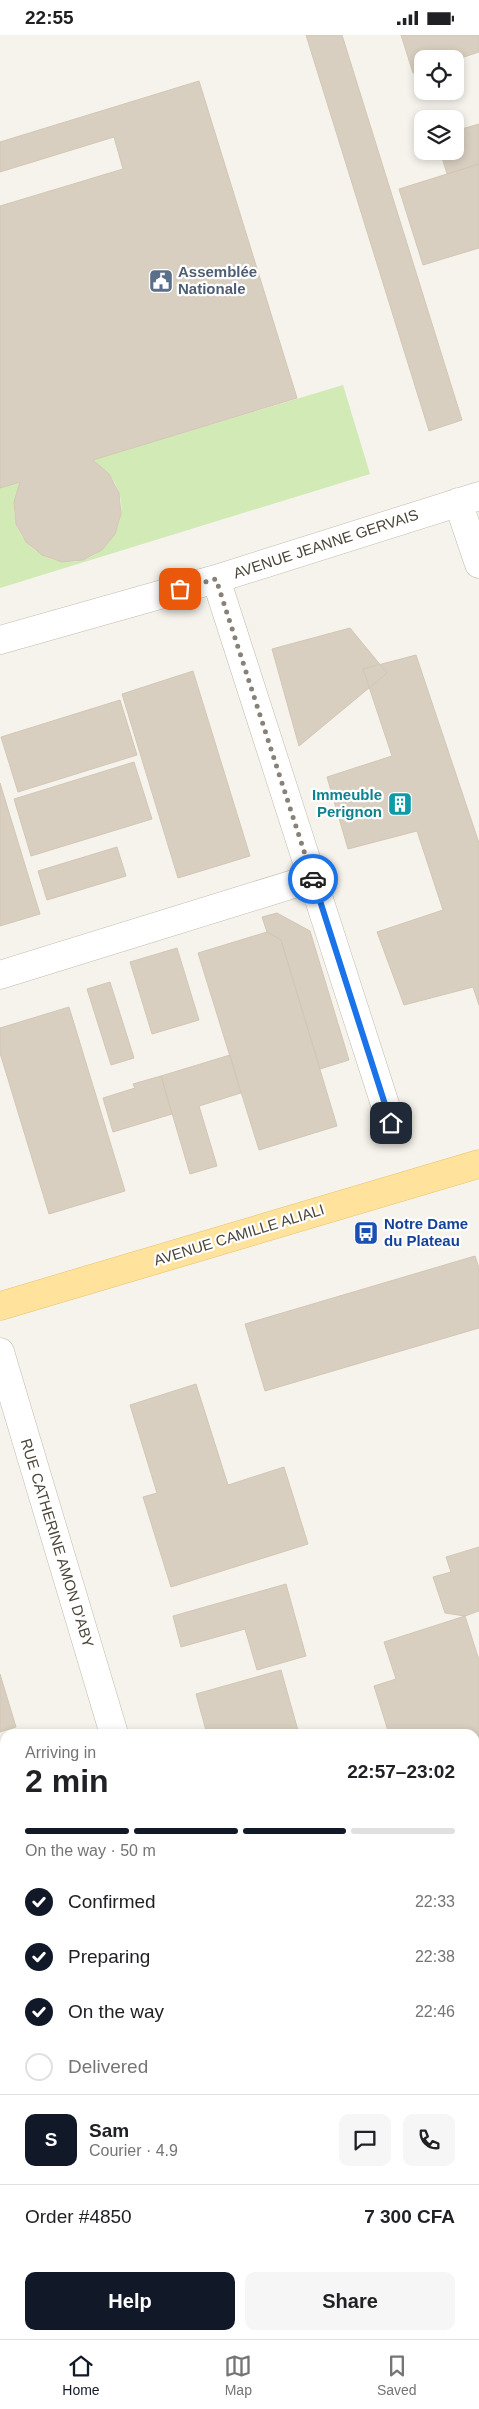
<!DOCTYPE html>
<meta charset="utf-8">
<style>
body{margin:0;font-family:Helvetica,sans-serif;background:#f6f6f6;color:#202124;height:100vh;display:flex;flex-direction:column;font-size:19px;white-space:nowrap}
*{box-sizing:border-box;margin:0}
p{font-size:16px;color:#757577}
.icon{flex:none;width:28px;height:28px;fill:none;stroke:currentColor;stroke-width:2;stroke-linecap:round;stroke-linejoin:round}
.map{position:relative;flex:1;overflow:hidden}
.sheet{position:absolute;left:0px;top:1694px;width:480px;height:611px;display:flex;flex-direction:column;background:#fff;border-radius:15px 15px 0 0;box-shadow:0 2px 8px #0003}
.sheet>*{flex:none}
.tools{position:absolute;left:414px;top:15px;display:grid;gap:10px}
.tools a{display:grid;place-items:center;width:50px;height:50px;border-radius:10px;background:#fff;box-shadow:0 2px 8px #0003;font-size:25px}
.pin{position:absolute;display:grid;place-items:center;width:42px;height:42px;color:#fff;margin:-21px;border-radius:10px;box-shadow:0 2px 8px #0006}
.courier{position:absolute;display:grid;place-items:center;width:50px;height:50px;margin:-25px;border:4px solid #1a73e8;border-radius:50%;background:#fff;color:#222;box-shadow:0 1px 6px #0007}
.headline em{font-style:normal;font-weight:600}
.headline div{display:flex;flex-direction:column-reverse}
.headline{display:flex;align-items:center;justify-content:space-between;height:85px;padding:0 25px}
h1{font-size:32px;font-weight:600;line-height:38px}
.bar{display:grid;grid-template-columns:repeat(4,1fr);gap:8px 5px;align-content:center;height:60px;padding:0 25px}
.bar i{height:6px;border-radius:4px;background:#e0e0e0}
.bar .current{background:#111827}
.bar p{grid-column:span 4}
.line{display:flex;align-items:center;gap:12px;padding:0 25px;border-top:1px solid #e0e0e0}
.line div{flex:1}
.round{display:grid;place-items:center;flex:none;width:52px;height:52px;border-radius:10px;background:#f6f6f6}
ol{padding:0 25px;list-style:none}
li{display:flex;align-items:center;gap:15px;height:55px}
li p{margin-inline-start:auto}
li .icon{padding:5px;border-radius:50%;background:#111827;color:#fff;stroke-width:4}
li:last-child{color:#757577}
li i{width:28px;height:28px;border:2px solid #e0e0e0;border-radius:50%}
.action{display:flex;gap:10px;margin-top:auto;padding:10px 25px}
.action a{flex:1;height:58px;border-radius:10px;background:#111827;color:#fff;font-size:20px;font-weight:600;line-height:58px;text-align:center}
.action a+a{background:#f6f6f6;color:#202124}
.status{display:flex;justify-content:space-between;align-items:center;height:35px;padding:0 25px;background:#fff;direction:ltr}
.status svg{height:14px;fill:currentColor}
.dock{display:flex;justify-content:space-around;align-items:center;height:70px;border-top:1px solid #e0e0e0;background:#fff;font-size:14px;color:#757577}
.dock a{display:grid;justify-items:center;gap:2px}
.dock .current{color:#111827}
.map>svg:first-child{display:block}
.green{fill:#d2eab5}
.building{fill:#d8cfc1;stroke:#d3c7b4}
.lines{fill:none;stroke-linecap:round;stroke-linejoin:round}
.minor-casing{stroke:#c2bbae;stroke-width:29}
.major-casing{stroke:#e6c16a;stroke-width:29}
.minor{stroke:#fff;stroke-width:28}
.major{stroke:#ffe39c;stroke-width:28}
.done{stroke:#878178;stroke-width:5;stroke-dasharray:0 9}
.route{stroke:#1a73e8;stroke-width:6}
.labels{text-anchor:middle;stroke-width:4.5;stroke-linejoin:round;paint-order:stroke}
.service-label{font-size:15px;font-weight:bold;fill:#4e5e75;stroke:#fff;text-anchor:start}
.street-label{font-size:15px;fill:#4b4439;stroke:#fff}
.culture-label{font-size:15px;font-weight:bold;fill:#0d838f;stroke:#fff;text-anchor:end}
.transit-label{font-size:15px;font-weight:bold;fill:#164399;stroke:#fff;text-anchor:start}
</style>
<div class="status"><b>22:55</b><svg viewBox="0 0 49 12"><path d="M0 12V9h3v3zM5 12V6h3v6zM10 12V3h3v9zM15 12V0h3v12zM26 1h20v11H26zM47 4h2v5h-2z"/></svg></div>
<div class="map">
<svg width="479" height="2304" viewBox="0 0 479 2304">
<rect width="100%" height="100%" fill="#f6f3ec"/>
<!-- green -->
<path class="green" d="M343,350L370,439L0,553V453L20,447C16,461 12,474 16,488C24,516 56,533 83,525C110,517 128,484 119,458C115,443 104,434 93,425Z"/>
<!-- building -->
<path class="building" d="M306,0H342L462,385L429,396Z
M401,0H479V17L455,25L422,24V35L413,38Z
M199,46L297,363L93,425L109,439L119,458L121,479L115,499L102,515L83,525L62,527L42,520L26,507L16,489L14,467L20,447L0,453V171L123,134L114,102L0,137V107Z
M479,89V129L447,139L440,116H455V96Z
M479,129V213L423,230L399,154Z
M350,593L387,638L299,711L272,614Z
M416,620L479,808V970L473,952L404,970L377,897L443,875L417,796L348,814L327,742L392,721L363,634Z
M193,636L250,821L178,843L122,659Z
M120,665L137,720L18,757L1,702Z
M134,727L152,784L31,821L14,764Z
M0,748L40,879L0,891Z
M117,812L126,841L47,865L38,836Z
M277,878L310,896L349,1025L320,1034L281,905L267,897L262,882Z
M267,897L281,905L337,1091L259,1115L198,918Z
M177,913L199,985L152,999L130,927Z
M110,947L134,1023L111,1030L87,954Z
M69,972L125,1156L49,1179L0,1018V993Z
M230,1020L241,1058L199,1071L217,1131L190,1139L161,1041Z
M161,1041L172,1079L113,1097L103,1063L135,1053L133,1049Z
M475,1221L479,1233V1293L265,1356L245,1289Z
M196,1349L228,1450L284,1432L308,1509L171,1552L143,1462L157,1458L130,1370Z
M479,1512V1576L465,1581L445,1578L433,1542L451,1537L446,1522Z
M286,1549L306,1621L257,1635L245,1594L181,1612L173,1581Z
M465,1581L479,1625V1733L475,1734V1699H389L374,1651L396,1644L384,1607Z
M281,1635L299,1699H207L196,1659Z
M0,1639L16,1692L0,1697Z
M5,1783V1899L0,1900V1785Z
M475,1910L479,1923V1959L475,1960Z
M479,2041V2304H474L475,2042Z
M5,2049V2140L0,2142V2050Z
M118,2300H143L131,2304H119Z
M157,2300H201L202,2304H158Z
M370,2300H450L451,2304H371Z"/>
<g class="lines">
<defs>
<path id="minor" d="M458,467L479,529
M216,544L391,1088
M0,605L216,544L479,461
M0,940L313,843
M0,1317L114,1699
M475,1829L479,1827
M0,1967L5,1966
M293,2300L294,2304"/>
<path id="major" d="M0,1271L479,1129"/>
</defs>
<!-- minor casing -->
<use href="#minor" class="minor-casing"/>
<!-- major casing -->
<use href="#major" class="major-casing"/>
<!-- minor -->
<use href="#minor" class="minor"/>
<!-- major -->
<use href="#major" class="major"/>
</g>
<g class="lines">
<!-- done -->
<path class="done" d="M180,554L216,544L313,844"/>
<!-- route -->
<path class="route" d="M313,844L391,1088"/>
</g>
<!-- icons -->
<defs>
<symbol id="civic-square" viewBox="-11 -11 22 22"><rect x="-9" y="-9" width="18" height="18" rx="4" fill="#5c6f8a" stroke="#fff"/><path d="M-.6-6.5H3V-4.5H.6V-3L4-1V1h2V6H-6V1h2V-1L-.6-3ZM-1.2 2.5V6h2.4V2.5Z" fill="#fff"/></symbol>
<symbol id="building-square" viewBox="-11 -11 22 22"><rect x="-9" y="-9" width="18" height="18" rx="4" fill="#0f9aa8" stroke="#fff"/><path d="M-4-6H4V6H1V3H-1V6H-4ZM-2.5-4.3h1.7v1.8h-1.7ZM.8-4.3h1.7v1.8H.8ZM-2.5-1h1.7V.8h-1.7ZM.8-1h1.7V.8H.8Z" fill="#fff"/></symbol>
<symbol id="bus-square" viewBox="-11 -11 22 22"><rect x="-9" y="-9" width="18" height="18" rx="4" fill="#1a4fb4" stroke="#fff"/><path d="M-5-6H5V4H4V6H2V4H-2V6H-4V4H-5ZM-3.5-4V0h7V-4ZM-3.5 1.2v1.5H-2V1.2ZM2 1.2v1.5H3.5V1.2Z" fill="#fff"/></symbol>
</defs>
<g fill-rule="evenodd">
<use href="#civic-square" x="147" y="232" width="28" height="28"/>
<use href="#building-square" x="386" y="755" width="28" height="28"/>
<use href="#bus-square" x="352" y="1184" width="28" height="28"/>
</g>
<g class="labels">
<!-- service labels -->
<g class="service-label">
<text x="178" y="242">Assemblée<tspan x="178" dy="17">Nationale</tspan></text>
</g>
<!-- street labels -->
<g class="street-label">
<text transform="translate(326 509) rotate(-18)" y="5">AVENUE JEANNE GERVAIS</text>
<text transform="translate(239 1200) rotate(-17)" y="5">AVENUE CAMILLE ALIALI</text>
<text transform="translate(57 1508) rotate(73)" y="5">RUE CATHERINE AMON D'ABY</text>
</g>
<!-- culture labels -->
<g class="culture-label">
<text x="382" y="765">Immeuble<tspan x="382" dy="17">Perignon</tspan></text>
</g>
<!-- transit labels -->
<g class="transit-label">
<text x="384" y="1194">Notre Dame<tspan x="384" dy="17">du Plateau</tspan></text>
</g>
</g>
</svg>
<div class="tools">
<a><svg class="icon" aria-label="locate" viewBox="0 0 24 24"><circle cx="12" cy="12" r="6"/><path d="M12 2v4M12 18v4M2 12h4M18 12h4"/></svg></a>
<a><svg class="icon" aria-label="layers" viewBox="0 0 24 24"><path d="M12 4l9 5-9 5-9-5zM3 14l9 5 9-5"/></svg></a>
</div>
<div class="pin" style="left:180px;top:554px;background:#ea580c"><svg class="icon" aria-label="bag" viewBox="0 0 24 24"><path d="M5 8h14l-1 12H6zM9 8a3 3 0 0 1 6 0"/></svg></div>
<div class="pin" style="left:391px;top:1088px;background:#1f2937"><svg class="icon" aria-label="home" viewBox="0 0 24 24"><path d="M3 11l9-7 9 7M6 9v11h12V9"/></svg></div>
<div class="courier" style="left:313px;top:844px"><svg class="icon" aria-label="car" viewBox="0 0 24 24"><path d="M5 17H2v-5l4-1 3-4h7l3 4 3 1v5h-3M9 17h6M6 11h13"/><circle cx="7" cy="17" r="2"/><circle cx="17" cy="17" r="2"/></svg></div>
<section class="sheet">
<div class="headline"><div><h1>2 min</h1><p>Arriving in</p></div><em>22:57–23:02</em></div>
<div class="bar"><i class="current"></i><i class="current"></i><i class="current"></i><i></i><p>On the way · 50 m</p></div>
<ol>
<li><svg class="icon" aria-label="check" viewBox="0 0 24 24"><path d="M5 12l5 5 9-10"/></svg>Confirmed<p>22:33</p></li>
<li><svg class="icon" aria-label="check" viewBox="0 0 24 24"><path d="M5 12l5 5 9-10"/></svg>Preparing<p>22:38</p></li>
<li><svg class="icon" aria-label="check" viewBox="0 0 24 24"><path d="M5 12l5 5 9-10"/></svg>On the way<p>22:46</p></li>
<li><i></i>Delivered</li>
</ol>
<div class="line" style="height:90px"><b class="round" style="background:#111827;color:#fff">S</b><div><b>Sam</b><p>Courier · 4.9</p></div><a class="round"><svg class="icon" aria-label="chat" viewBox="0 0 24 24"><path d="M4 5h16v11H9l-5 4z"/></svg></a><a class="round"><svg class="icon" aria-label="phone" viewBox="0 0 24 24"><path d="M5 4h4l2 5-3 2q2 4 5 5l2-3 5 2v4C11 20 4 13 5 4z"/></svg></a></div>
<div class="line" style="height:65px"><div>Order #4850</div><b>7 300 CFA</b></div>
<div class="action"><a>Help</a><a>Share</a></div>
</section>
</div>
<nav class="dock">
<a class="current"><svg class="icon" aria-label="home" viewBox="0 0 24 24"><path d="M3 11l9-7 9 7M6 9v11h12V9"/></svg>Home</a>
<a><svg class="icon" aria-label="map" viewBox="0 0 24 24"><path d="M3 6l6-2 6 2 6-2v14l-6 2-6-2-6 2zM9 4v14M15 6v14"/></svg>Map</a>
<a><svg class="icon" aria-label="saved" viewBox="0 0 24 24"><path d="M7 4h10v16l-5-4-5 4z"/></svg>Saved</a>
</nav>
